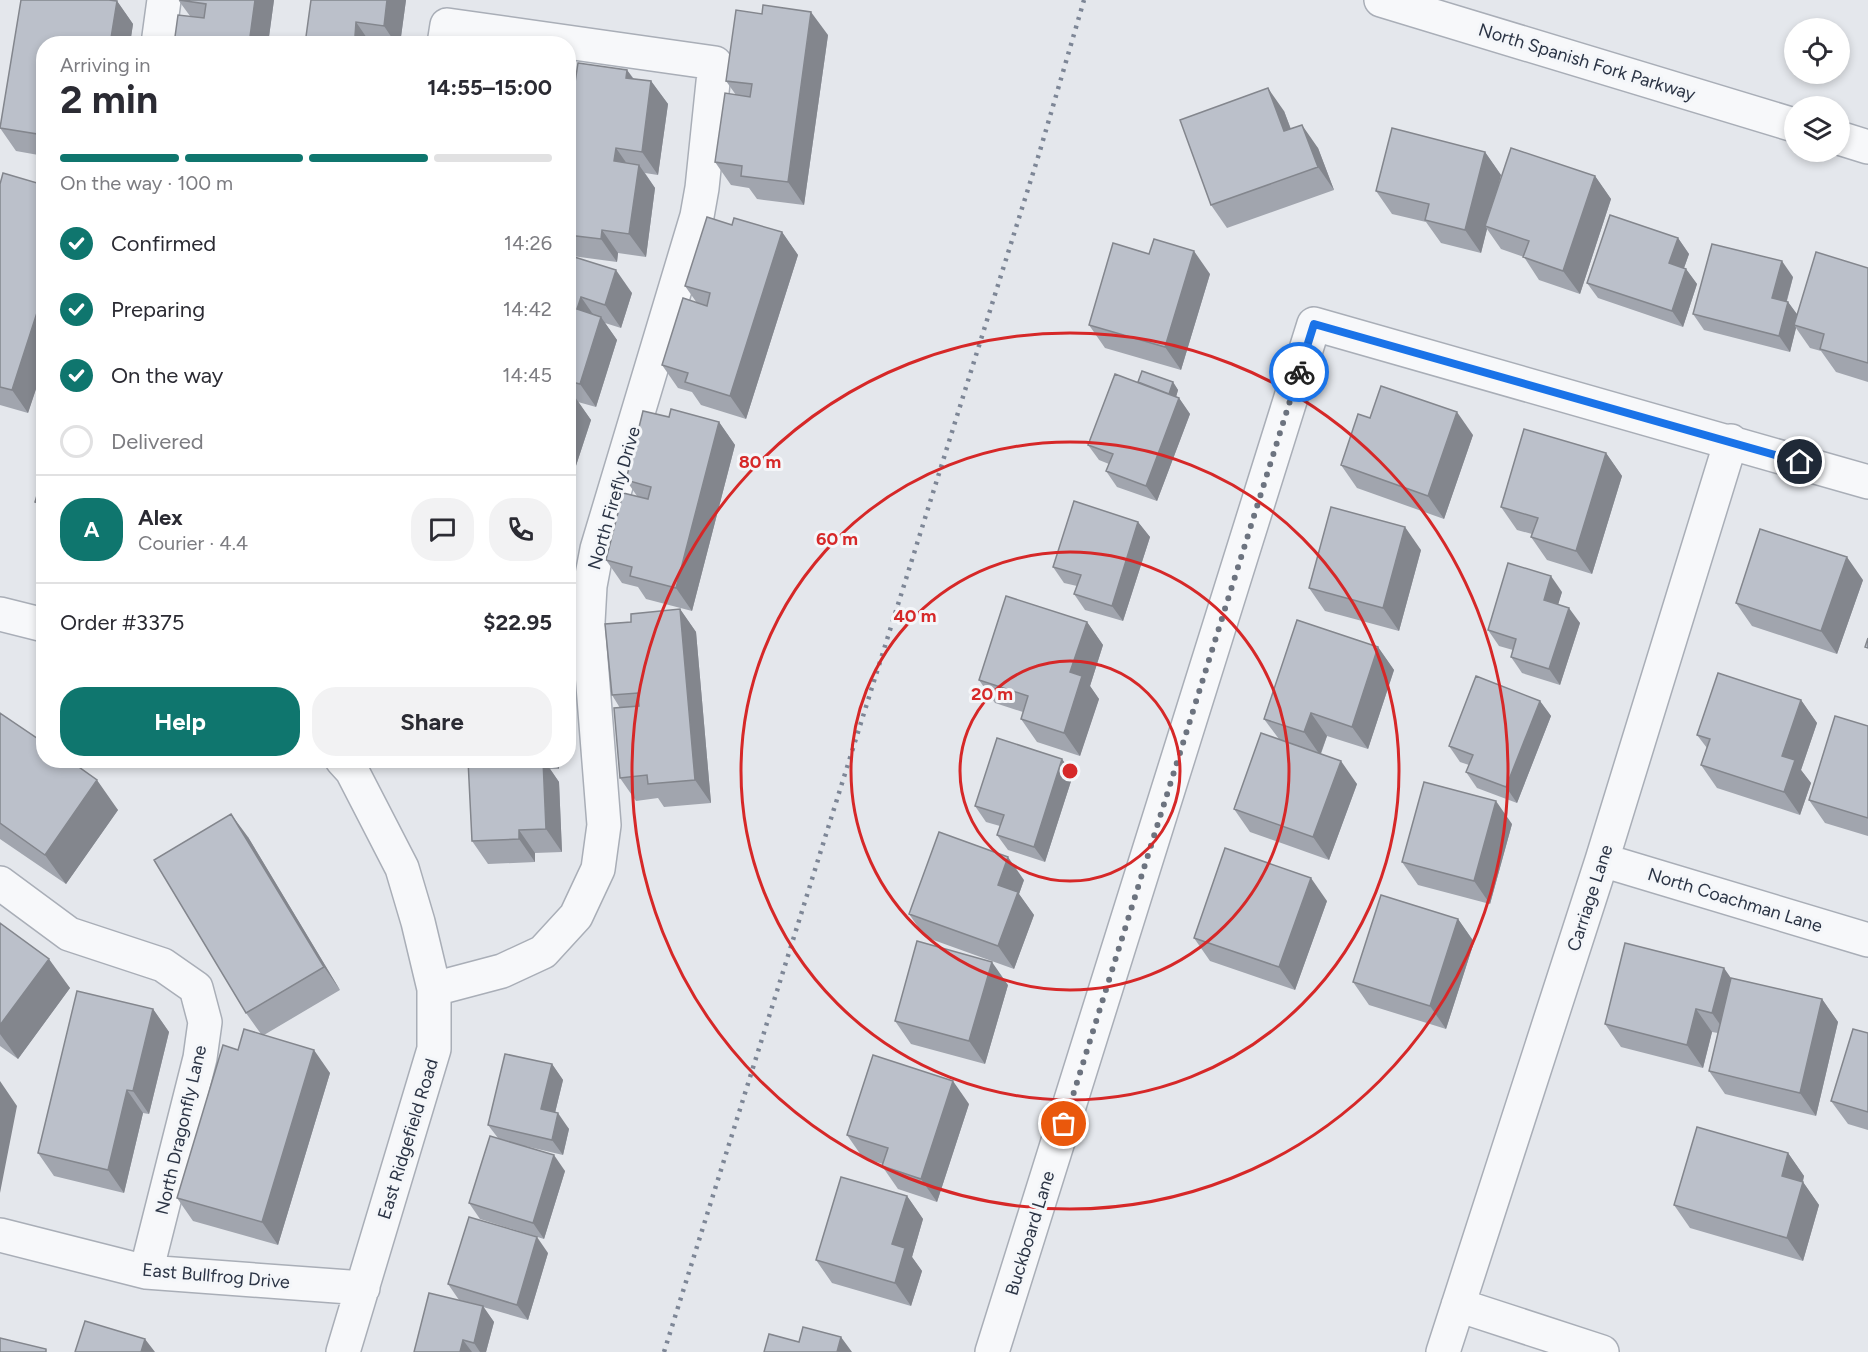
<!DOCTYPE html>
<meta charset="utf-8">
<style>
body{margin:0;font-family:Figtree,sans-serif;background:#f2f2f3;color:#2b2b33;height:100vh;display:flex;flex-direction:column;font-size:22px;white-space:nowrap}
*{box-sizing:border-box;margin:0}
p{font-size:20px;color:#7c7c81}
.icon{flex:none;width:33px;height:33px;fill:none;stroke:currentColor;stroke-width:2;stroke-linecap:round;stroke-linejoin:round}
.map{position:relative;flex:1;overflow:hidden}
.details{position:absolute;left:36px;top:36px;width:540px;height:732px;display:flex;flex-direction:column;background:#fff;border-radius:24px;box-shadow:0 3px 9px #0003}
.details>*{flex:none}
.fabs{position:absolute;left:1784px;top:18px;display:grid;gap:12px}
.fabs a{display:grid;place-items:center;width:66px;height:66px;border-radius:50%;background:#fff;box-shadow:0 3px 9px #0003;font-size:30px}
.pin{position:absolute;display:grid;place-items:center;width:51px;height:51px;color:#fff;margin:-26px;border:3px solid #fff;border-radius:50%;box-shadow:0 2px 6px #0007}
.courier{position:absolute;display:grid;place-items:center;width:60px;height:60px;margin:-30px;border:4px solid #1a73e8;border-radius:50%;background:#fff;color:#222;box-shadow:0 2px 8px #0007}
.overview em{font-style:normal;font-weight:700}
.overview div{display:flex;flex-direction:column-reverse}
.overview{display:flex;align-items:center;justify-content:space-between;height:102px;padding:0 24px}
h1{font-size:39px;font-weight:700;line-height:45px}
.bar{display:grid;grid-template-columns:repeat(4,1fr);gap:9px 6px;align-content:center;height:72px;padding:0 24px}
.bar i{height:8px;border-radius:4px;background:#e1e1e2}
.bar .selected{background:#0f766e}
.bar p{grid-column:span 4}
.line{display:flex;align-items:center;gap:15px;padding:0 24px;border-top:2px solid #e1e1e2}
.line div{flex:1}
.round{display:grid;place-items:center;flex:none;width:63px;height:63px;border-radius:24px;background:#f2f2f3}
ol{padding:0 24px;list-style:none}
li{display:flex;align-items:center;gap:18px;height:66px}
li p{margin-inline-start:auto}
li .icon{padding:6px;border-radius:50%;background:#0f766e;color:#fff;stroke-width:4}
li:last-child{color:#7c7c81}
li i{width:33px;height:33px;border:3px solid #e1e1e2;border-radius:50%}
.primary-button{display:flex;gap:12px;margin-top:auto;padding:12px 24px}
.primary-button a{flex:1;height:69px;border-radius:24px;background:#0f766e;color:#fff;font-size:24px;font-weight:700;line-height:69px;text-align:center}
.primary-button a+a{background:#f2f2f3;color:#2b2b33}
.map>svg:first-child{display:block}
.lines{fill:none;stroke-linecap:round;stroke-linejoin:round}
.minor-casing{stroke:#a9aeb7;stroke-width:36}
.minor{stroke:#f7f8fa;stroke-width:33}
.rail{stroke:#7d8696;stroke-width:4.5;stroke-dasharray:3 6;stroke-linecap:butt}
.wall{fill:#a1a5ae}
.shaded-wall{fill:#83868d}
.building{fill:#bbc0ca;stroke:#83868d;stroke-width:1.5}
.done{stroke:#6c737f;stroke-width:6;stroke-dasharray:0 10.8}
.route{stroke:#1a73e8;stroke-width:8}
.ring{fill:none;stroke:#d62828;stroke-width:3}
.labels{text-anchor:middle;stroke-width:6;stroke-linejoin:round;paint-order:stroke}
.street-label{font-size:18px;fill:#2b3445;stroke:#f4f6f9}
.centre{fill:#d62828;stroke:#f4f6f9;stroke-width:3}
.ring-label{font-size:18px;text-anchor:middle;font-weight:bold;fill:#d62828;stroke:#f4f6f9;stroke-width:6;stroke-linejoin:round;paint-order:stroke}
</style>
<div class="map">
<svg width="1868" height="1352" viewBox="0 0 1868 1352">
<rect width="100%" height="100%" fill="#e4e7ec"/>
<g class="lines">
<defs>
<path id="minor" d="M1381,0L1794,125
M158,44L164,0
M1839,138L1868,147
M0,614L44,625
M342,760L352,771L402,868L418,922L434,989V1049L343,1352
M1602,860L1868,940
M0,883L69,934L163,965L196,988L205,1022L200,1058L146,1272
M434,989L502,971L543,952L576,916L598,869L604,825L588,622L590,586L597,549L697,216L702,188L715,63L447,25L444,44
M0,1235L146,1272L363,1288
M1458,1305L1602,1352
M992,1352L1314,324L1868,482
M1443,1352L1602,860L1731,441"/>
</defs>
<!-- minor casing -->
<use href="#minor" class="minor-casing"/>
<!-- minor -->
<use href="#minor" class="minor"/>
<!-- rail -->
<path class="rail" d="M664,1352L1039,154L1084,0"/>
</g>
<!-- wall -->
<path class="wall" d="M21,0H109L117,1L133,24L130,44H44V156L16,151L0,128Z
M274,0L268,44L190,16L179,1Z
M406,0L400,44H305Z
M828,35L804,205L757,199L749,188L731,185L715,162L736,95L726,81Z
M627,70L634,79L651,81L668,104L658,175L645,173L655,188L646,257L618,253L617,262L572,256L632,293L621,328L605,323L617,340L596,407L578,402L591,420L569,487L568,255H570L568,253V129Z
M1284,111L1291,129L1318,148L1334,190L1227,228L1211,205Z
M1485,152L1501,175L1497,189L1595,176L1611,199L1580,294L1539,280L1524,257L1501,249L1487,229L1481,253L1441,243L1426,222L1392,214L1376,191Z
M0,184L44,185V365L28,413L0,405Z
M732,225L782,232L798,255L746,419L701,405L692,392L678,388L662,365L697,303L685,286Z
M1678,238L1689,254L1684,268L1686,269L1697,284L1683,327L1598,298L1587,283Z
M1149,254L1210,274L1181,370L1105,348L1089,325Z
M1868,268V382L1836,372L1821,351L1810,348L1796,328L1790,352L1704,330L1693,314L1793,277L1787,301L1788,302L1797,314Z
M1138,382H1173L1178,390L1176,397L1179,398L1190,414L1157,501L1117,487L1106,471L1109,464L1099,460L1088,445Z
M1370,418L1473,435L1444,519L1357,488L1341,465Z
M719,422L735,445L692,611L646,599L638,587L622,583L606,560L637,496L626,480Z
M1606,453L1622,476L1592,574L1547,560L1531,537L1532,534L1517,530L1501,507Z
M44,472V515L35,502Z
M1138,522L1150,537L1123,621L1085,610L1074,594L1077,586L1064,583L1053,567Z
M1421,550L1399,631L1325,611L1309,588Z
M1863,580L1837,654L1752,626L1736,603Z
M1562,592L1558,604L1580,623L1560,685L1522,673L1511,657L1513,650L1499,646L1488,630Z
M680,609L696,632L711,803L664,807L658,798L636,801L620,778V708L612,695L631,622Z
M1087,622L1103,645L1090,686L1099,699L1080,756L1037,742L1021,719L1023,712L995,703L979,680Z
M1378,647L1394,670L1368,749L1327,736L1321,754L1357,784L1329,860L1250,832L1234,809L1279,739L1264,719Z
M1801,700L1817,723L1801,770L1811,783L1800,815L1717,788L1701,765L1707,748L1697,735Z
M1540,701L1551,716L1517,803L1477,788L1466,772L1469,765L1460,762L1449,746Z
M0,713L118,810L66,884L0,839Z
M1868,726V836L1825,823L1809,800Z
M1062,759L1073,775L1045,862L1008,850L997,835L1000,826L986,822L975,806Z
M468,760H559V769H550L559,782L562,852L535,853V862L488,864L472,841Z
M1512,824L1490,904L1418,885L1402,862Z
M248,837L340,990L264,1035L330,1073L278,1245L193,1221L177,1198L238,1050L261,1034L246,1013Z
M1024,880L1019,894L1034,915L1014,969L925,937L909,914Z
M1327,901L1295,990L1210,961L1194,938Z
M1458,919L1474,942L1446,1029L1369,1005L1353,982Z
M0,923L70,988L18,1059L0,1046Z
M1731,978L1822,999L1838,1022L1816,1116L1725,1094L1709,1071L1718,1033L1712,1032L1703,1068L1621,1047L1605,1024Z
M1008,985L985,1064L911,1044L895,1021Z
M153,1009L169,1032L149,1114L143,1113L124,1193L54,1176L38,1153Z
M1868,1033V1130L1848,1124L1831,1101Z
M552,1064L563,1080L555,1113L569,1129L563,1155L525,1146L565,1171L544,1239L480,1219L469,1203L498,1138L488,1125Z
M969,1104L937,1202L898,1189L882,1166L883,1164L863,1158L847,1135Z
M1788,1153L1804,1176L1803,1182L1819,1205L1803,1261L1690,1228L1674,1205Z
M907,1196L923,1219L912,1257L922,1271L911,1306L832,1283L816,1260Z
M548,1253L528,1320L483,1307L494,1322L486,1352H414L471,1303L459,1300L448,1284Z"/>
<!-- shaded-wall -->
<path class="shaded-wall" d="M255,0H274L268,44H249Z
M387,0H406L400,44H396L384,26Z
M117,1L133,24L130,44H110Z
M811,12L828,35L804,205L788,182Z
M356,22L371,44L355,36Z
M627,70L643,93L626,78Z
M651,81L668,104L658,175L642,152Z
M1268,88L1284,111L1300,154L1284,131Z
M1302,125L1318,148L1334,190L1318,167Z
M616,148L632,171L614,161Z
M1485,152L1501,175L1488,227L1485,226L1487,229L1481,253L1465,230Z
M639,165L655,188L646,257L629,234Z
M1595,176L1611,199L1580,294L1563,271Z
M602,230L618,253L617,262L601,239Z
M782,232L798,255L746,419L730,396Z
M1678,238L1689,254L1680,279L1669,263Z
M1194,251L1210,274L1181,370L1165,347Z
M1782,261L1793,277L1783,314L1772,298Z
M1686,269L1697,284L1683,327L1672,311Z
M616,270L632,293L621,328L605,305Z
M44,291V365L28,413L12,390Z
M581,297L597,320L577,309Z
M1788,302L1799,317L1794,325L1796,328L1790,352L1779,336Z
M601,317L617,340L596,407L580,384Z
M1173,382L1178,390L1174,404L1168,396Z
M575,397L591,420L569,487L568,417Z
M1179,398L1190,414L1157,501L1146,486Z
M1457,412L1473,435L1444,519L1428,496Z
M719,422L735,445L692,611L676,588Z
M1606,453L1622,476L1592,574L1576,551Z
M1138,522L1150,537L1123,621L1112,606Z
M1405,527L1421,550L1399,631L1383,608Z
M1847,557L1863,580L1837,654L1821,631Z
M1551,576L1562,592L1555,615L1544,600Z
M1569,608L1580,623L1560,685L1549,669Z
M680,609L696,632L711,803L695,780Z
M1087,622L1103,645L1090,686L1099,699L1080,756L1064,733L1070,672Z
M1378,647L1394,670L1368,749L1352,727Z
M1801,700L1817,723L1801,770L1811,783L1800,815L1784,792L1782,756Z
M1540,701L1551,716L1517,803L1506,787Z
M1311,713L1327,736L1320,755L1304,732Z
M1062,759L1073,775L1045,862L1034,847Z
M543,760H544L559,782L562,852L546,829Z
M554,760H559V769Z
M1341,761L1357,784L1329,860L1313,837Z
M97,780L118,810L66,884L45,855Z
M1496,801L1512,824L1490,904L1474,881Z
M231,814L248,837L340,990L324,967Z
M519,830L535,853V862L519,839Z
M1008,857L1024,880L1019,894L1034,915L1014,969L998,946V885Z
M1311,878L1327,901L1295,990L1279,967Z
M1458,919L1474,942L1446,1029L1430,1006Z
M49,959L70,988L18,1059L0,1034V1025Z
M992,962L1008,985L985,1064L969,1041Z
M1724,968L1740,991L1728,1036L1712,1013Z
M1822,999L1838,1022L1816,1116L1800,1093Z
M153,1009L169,1032L149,1114L133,1091Z
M1696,1009L1712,1032L1703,1068L1687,1045Z
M314,1050L330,1073L278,1245L262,1222Z
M552,1064L563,1080L552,1125L541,1109Z
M0,1081L17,1106L0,1193Z
M953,1081L969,1104L937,1202L921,1179Z
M127,1090L143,1113L124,1193L108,1170Z
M558,1113L569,1129L563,1155L552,1140Z
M1788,1153L1804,1176L1798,1199L1782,1176Z
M554,1155L565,1171L544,1239L533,1223Z
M1803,1182L1819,1205L1803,1261L1787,1238Z
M907,1196L923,1219L912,1257L922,1271L911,1306L895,1283L892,1244Z
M537,1237L548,1253L528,1320L517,1305Z
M483,1306L494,1322L486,1352H480L474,1343Z
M841,1337L852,1352H837Z
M145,1339L155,1352H141Z
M463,1340L472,1352H460Z"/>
<!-- building -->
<path class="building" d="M21,0H109L117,1L110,44H44V135L0,128Z
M179,0H255L249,44H174L178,15L204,18L206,4Z
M311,0H387L384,26L356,22L355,36L380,39L379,44H305Z
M763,5L811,12L788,182L741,176L742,166L715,162L725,93L750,97L752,84L726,81L736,10L762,14Z
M578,63L627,70L626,78L651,81L642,152L616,148L614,161L639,165L629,234L602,230L601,239L568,235V129Z
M1268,88L1284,131L1302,125L1318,167L1211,205L1180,120Z
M1392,128L1485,152L1465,230L1425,220L1429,204L1376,191Z
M1511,148L1595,176L1563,271L1523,257L1529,241L1485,226Z
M3,173L44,185V291L12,390L0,387V184Z
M1610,215L1678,238L1669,263L1686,269L1672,311L1587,283Z
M707,217L732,225L734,218L782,232L730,396L685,382L688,373L662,365L683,298L707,306L710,293L685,286Z
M1154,239L1194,251L1165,347L1089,325L1113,243L1149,254Z
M1712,244L1782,261L1772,298L1788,302L1779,336L1693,314Z
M1816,252L1868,268V363L1820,349L1824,334L1794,325Z
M568,255L616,270L605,305L581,297L577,309L601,317L580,384L568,381Z
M1142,371L1173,382L1169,394L1138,382Z
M1115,374L1179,398L1146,486L1106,471L1113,454L1088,445Z
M1381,386L1457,412L1428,496L1341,465L1358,414L1370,418Z
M568,395L575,397L568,417Z
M671,409L719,422L676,588L630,576L632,567L606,560L623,493L648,499L651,487L626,480L643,411L669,417Z
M1524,429L1606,453L1576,551L1531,537L1538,518L1501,507Z
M44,472V505L35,502Z
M1074,501L1138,522L1112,606L1074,594L1081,575L1053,567Z
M1331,507L1405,527L1383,608L1309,588Z
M1760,529L1847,557L1821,631L1736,603Z
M1508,563L1551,576L1544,600L1569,608L1549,669L1511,657L1516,639L1488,630Z
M1006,596L1087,622L1070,672L1082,676L1064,733L1021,719L1028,696L979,680Z
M680,609L695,780L648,784L647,775L620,778L614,708L639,706L638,693L612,695L605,624L631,622V614Z
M1297,620L1378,647L1352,727L1311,713L1304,732L1264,719Z
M1868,638V648L1865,647Z
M1718,673L1801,700L1782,756L1795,760L1784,792L1701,765L1710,739L1697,735Z
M1476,676L1540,701L1506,787L1466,772L1473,755L1449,746Z
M0,713L44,743V760H69L97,780L45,855L0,823Z
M1835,716L1868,726V818L1809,800Z
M1261,733L1341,761L1313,837L1234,809Z
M997,738L1062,759L1034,847L997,835L1004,815L975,806Z
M468,760H543L546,829L519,830V839L472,841Z
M1424,782L1496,801L1474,881L1402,862Z
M231,814L324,967L246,1013L154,860Z
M939,832L1008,857L998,885L1018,892L998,946L909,914Z
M1225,848L1311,878L1279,967L1194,938Z
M1381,895L1458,919L1430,1006L1353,982Z
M0,923L49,959L0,1025Z
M917,941L992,962L969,1041L895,1021Z
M1625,943L1724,968L1712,1013L1696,1009L1687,1045L1605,1024Z
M1731,978L1822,999L1800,1093L1709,1071Z
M77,991L153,1009L133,1091L127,1090L108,1170L38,1153Z
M244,1029L314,1050L262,1222L177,1198L223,1045L238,1050Z
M1853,1029L1868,1033V1112L1831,1101Z
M505,1054L552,1064L541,1109L558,1113L552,1140L488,1125Z
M873,1055L953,1081L921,1179L882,1166L888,1148L847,1135Z
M1697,1127L1788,1153L1782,1176L1803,1182L1787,1238L1674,1205Z
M490,1136L554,1155L533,1223L469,1203Z
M841,1177L907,1196L892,1244L905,1248L895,1283L816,1260Z
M469,1217L537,1237L517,1305L448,1284Z
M429,1293L483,1306L474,1343L463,1340L460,1352H414Z
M85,1321L145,1339L141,1352H75Z
M803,1327L841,1337L837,1352H764L769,1334L799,1342Z
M0,1338L46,1349V1352H0Z"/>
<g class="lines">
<!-- done -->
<path class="done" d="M1064,1124L1299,372"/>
<!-- route -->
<path class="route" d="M1299,372L1314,324L1800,462"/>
</g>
<!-- distance rings -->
<g class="ring">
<circle cx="1070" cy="771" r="110"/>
<circle cx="1070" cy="771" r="219"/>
<circle cx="1070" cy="771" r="329"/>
<circle cx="1070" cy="771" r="438"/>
</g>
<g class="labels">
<!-- street labels -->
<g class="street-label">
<text transform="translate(1587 62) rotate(17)" y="6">North Spanish Fork Parkway</text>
<text transform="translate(614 498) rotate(-74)" y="6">North Firefly Drive</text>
<text transform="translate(1590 898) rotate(-72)" y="6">Carriage Lane</text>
<text transform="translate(1735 900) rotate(17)" y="6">North Coachman Lane</text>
<text transform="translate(181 1130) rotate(-77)" y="6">North Dragonfly Lane</text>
<text transform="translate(408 1139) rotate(-73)" y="6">East Ridgefield Road</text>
<text transform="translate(1030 1233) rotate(-73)" y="6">Buckboard Lane</text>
<text transform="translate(216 1276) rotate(5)" y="6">East Bullfrog Drive</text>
</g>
</g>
<circle cx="1070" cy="771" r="9" class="centre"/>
<g class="ring-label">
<text x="760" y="468">80 m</text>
<text x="837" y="545">60 m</text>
<text x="915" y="622">40 m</text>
<text x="992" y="700">20 m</text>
</g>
</svg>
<div class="fabs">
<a><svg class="icon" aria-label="locate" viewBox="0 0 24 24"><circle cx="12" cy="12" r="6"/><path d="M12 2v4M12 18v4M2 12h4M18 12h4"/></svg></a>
<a><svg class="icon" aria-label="layers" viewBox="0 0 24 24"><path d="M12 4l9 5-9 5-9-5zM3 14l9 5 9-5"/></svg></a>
</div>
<div class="pin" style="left:1064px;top:1124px;background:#ea580c"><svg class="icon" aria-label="bag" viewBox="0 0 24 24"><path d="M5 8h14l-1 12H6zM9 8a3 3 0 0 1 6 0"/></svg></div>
<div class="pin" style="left:1800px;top:462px;background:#1f2937"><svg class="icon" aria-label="home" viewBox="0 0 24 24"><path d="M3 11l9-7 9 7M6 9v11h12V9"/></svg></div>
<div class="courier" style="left:1299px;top:372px"><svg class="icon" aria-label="bike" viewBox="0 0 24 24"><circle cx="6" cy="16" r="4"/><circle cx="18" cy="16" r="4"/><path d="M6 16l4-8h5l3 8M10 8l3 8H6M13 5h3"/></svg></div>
<section class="details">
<div class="overview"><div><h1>2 min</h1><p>Arriving in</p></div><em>14:55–15:00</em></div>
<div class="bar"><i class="selected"></i><i class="selected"></i><i class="selected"></i><i></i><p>On the way · 100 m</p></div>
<ol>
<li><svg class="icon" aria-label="check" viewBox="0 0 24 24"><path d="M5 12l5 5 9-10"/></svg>Confirmed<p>14:26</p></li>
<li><svg class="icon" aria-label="check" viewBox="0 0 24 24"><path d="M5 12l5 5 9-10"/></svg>Preparing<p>14:42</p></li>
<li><svg class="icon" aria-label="check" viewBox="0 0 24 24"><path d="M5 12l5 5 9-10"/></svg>On the way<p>14:45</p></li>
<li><i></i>Delivered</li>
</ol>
<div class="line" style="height:108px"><b class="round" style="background:#0f766e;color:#fff">A</b><div><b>Alex</b><p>Courier · 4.4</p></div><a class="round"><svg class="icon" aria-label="chat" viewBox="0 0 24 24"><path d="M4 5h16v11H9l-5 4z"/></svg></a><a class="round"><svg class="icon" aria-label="phone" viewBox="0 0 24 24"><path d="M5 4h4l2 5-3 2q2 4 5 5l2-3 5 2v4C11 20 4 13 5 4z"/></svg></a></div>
<div class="line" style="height:78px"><div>Order #3375</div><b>$22.95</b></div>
<div class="primary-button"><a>Help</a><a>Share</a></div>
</section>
</div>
